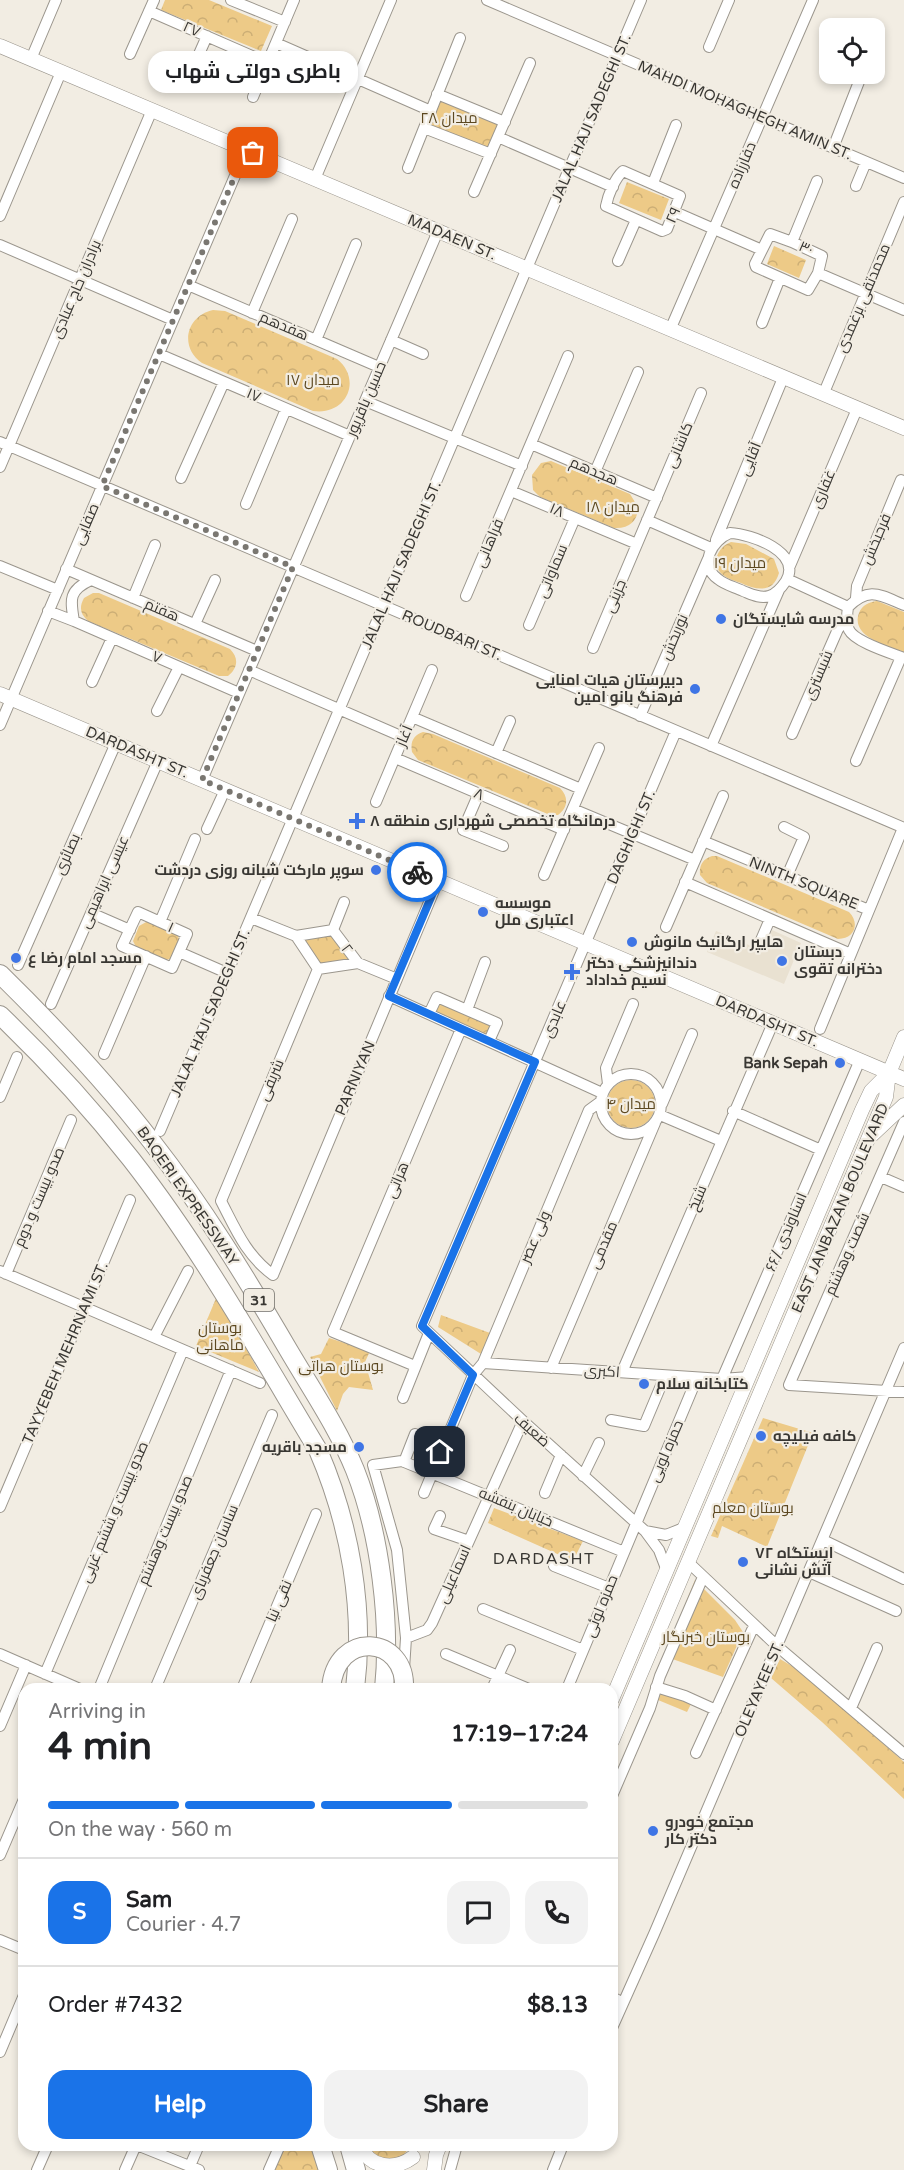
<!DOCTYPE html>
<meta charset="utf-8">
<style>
body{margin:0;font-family:"Varela Round",Cairo,sans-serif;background:#f2f2f2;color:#202124;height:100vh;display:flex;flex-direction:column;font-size:22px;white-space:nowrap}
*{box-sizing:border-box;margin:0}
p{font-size:20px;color:#757577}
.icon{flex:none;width:33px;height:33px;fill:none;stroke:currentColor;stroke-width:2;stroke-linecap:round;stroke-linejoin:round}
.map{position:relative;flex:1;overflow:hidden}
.panel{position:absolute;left:18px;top:1683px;width:600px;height:468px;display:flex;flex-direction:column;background:#fff;border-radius:18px;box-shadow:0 3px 9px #0003}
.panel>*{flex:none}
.controls{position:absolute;left:819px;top:18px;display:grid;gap:12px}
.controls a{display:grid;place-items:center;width:66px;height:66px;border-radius:12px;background:#fff;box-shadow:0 3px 9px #0003;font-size:30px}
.pin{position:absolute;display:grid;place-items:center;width:51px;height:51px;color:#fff;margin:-26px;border-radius:12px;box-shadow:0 3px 9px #0006}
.courier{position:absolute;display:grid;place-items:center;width:60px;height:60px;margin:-30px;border:4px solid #1a73e8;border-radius:50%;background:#fff;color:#222;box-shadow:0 2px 8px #0007}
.bubble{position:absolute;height:42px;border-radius:18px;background:#fff;box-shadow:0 3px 9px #0003;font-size:20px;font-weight:700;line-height:42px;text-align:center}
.summary em{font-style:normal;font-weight:700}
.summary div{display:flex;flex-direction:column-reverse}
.summary{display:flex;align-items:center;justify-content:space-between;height:102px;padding:0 30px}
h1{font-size:39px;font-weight:700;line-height:45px}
.bar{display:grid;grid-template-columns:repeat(4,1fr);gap:9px 6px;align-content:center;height:72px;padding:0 30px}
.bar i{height:8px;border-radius:4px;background:#e0e0e0}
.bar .current{background:#1a73e8}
.bar p{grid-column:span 4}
.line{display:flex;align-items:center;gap:15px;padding:0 30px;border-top:2px solid #e0e0e0}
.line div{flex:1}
.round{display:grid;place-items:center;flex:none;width:63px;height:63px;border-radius:18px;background:#f2f2f2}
.cta{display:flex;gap:12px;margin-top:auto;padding:12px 30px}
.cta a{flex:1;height:69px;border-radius:18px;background:#1a73e8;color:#fff;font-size:24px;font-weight:700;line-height:69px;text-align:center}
.cta a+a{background:#f2f2f2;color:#202124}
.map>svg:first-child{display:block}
.built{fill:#e9e1d1}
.park{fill:url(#park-crowns)}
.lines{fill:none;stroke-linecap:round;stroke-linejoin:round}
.street-casing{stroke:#9b968d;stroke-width:12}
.secondary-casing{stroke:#9b968d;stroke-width:15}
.highway-casing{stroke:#9b968d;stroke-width:20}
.street{stroke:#fff;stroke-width:10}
.secondary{stroke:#fff;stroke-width:14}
.highway{stroke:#fff;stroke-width:18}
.highway-bridge-casing{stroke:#9b968d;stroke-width:20;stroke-linecap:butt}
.highway-bridge{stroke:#fff;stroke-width:18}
.done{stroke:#7a7771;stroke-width:6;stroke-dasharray:0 10.8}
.route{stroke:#1a73e8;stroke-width:8}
.poi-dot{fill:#3f75e5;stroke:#f2ede3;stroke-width:2}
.labels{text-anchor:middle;stroke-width:4.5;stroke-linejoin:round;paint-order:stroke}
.shield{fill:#f2ede3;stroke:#706e68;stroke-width:1.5}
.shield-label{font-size:14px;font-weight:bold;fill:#393733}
.street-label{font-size:15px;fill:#393733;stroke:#f2ede3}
.park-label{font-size:15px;fill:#5c4820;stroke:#f2ede3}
.poi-label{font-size:15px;font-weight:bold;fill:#393733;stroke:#f2ede3;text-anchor:start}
.neighbourhood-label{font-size:16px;letter-spacing:1.5px;fill:#393733;stroke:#f2ede3}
</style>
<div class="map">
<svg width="904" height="2170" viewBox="0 0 904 2170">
<defs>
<pattern id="park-crowns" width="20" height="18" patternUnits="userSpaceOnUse" patternTransform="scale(1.5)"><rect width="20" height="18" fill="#edca87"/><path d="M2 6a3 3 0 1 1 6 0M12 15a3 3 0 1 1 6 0" fill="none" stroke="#ccae75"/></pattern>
</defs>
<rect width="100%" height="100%" fill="#f2ede3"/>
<!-- built -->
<path class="built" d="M772,930L801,943L784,984L707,952L716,931L763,951Z"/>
<!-- park -->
<path class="park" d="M165,0H209L272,26L261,51L161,10Z
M439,96L502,122L490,151L427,126Z
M627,182L669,199L661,220L619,203Z
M774,246L806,260L799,278L767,264Z
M213,310L225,311L337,359C363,380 346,416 313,411L202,363C179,347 186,316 213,310Z
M551,461L630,494L638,507C638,521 629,529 614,528L540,497L533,490L532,475L541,463Z
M731,542L746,544L774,559L779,573C773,594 756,590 741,583C735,581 728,579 723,575C710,565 717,547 731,542Z
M93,593H99L230,649C239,658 238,668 228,676H219L88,621C80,614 79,607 84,598Z
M877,601L904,612V652C888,646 850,637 859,613C862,605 869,602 877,601Z
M423,732L433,734L560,788C569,797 568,808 558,815H550L418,760L412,752C410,741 414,735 423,732Z
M712,856H717L849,912C860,923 855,939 838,939L707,883L700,875C699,865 703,859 712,856Z
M148,921L177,934L180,941L173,958L166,960L137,949L133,941L139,926Z
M331,935L349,960L320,965L303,940Z
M438,1001L493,1025L487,1037L433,1013Z
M607 1104a24 24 0 1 1 48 0a24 24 0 1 1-48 0Z
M217,1296L259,1372L196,1346Z
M441,1315L490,1333L481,1354L438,1327Z
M329,1338L370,1351L365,1362L373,1390L349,1387L343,1394L337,1411L310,1357L321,1354Z
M763,1418L813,1433L767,1547L722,1526L718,1538L711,1536Z
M494,1508L583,1541L573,1561L488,1523Z
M695,1580L735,1620L743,1632L723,1677L664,1656Z
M780,1659L802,1672L904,1762V1799L822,1722L771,1678Z
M662,1691L692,1702L687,1712L658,1700Z
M282,2145H313L321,2170H273Z
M365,2145H410C406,2155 396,2163 386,2167Z"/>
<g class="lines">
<defs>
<path id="street" d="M231,0L285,22
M487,0L904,178
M149,11L268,63
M276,43L431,111
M874,43L875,42
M709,47L729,0
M130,54L154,0
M31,59L56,0
M188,79L207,36
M437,94L505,122
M253,97L294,0
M424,128L491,154
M498,137L613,187
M833,148L862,74
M408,168L460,38
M623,171L680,196L667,229L662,231L606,206C608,195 615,178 623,171Z
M315,179L391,0
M653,183L676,125
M856,186L866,162
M474,192L530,63
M675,212L762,250
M0,216L61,72
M770,234L792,242L822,256L818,273L808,290L756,267L755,264Z
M792,242L817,181
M0,245L173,320
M618,261L636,220
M818,273L904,310
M188,285L379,367
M252,313L292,219
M762,323L780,278
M670,330L813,0
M316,340L356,244
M391,340L423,354
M159,354L350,436
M823,395L904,202
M365,401L522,466
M0,442L904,828
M531,444L657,498
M0,467L152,110
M595,472L638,372
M181,478L224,382
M511,491L637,544
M246,504L286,409
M647,520L711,548
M730,533C751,534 803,552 786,581C782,587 776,594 769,596C760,599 751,594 743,591C735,587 725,585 718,579C698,565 712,540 730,533Z
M716,540L783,378
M0,566L58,590
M789,568L857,409
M66,569L257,651
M787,579L848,607
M91,580C69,590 70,599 74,621L239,693
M466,596L568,356
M133,598L155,545
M856,598L857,586L901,480
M904,605C880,595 869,586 848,607C847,614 846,623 849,630C855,642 891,653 904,658
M48,611L74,621
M195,624L215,580
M529,625L575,518
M593,648L701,393
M249,670L403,737
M92,682L112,638
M157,711L179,667
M640,716L708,559
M412,717L581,789
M0,725L246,150
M792,734L838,629L847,618
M711,746L779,590
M496,753L510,721
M395,758L564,830
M856,761L901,657
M202,780L438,231
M479,793L463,830L503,846
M376,802L432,670
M573,809L695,860
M784,827L804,837L787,876
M207,829L225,790
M703,841L869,910
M544,875L599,748
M685,882L851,954
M138,912L187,934L172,968L122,946Z
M91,913L130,930
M251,918L296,936
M160,922L195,839
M666,927L723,796
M333,930L358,963
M333,930L344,902
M296,936L318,969
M296,936L333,930
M758,947L770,919
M179,952L227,973
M18,965L116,743
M318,969L221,1201C236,1230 246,1255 273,1275L438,881
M318,969L358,963L397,979
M389,996L602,1093
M51,1004L158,761
M467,1010L485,962
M429,1014L437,997L497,1023L489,1041
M820,1029L903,828
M104,1054L146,956
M601 1104a30 30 0 1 1 60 0a30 30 0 1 1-60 0Z
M608,1084L606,1068L633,1004
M0,1097L17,1057
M662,1104L692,1034
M733,1111L821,1150
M660,1115L721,1141
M904,1122L789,1385L904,1392
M160,1131L641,0
M881,1177L904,1187
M0,1271L260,1383
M6,1274L71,1120
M154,1337L188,1271
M483,1363L722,1379
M415,1366L333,1332L461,1029
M551,1368L655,1123
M622,1372L773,1023
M749,1377L722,1379L860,1060
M403,1398L429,1333
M611,1420L644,1426L665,1376
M404,1462L415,1434
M583,1476L599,1443
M424,1493L473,1375L483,1363L589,1110L600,1102
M545,1493L561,1455
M0,1507L130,1200
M440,1516L434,1529L469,1541
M645,1531L666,1535L686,1527
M823,1540L904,1579
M688,1562L777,1646L904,1754
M554,1566L609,1588
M667,1571L659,1550L645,1531L523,1421L422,1326L676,731
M809,1572L896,1611
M483,1609L583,1650
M406,1638L427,1630L432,1623L523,1421
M0,1654L80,1689
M446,1654L529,1689
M404,1669L406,1638L397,1550L373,1465L402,1461L624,1552
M45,1674L183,1350
M656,1687L685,1696L716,1710
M99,1689L231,1370
M155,1689L272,1415
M242,1689L316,1514
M492,1689L510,1650
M567,1689L697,1378
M851,1708L877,1648
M0,1726L26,1665
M696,1753L752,1630
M612,1796L650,1708L660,1676L703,1577
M0,1855L24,1799
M0,1940L24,1950
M612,1997L623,2003
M612,2028L654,1934L904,1348
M0,2052L24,1995
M137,2145L199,2170
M190,2166L199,2145
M37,2170L48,2145
M125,2170L136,2145
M269,2170L280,2145
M450,2170L457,2145
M553,2170L563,2145"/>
<path id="secondary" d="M0,46L904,428
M0,694L904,1079
M872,1135L904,1105
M612,1699L862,1110L871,1091L889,1073
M612,1741L886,1097L889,1073L904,1037
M361,2145C368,2169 396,2170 413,2157
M434,2170L436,2155L440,2145"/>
<path id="highway" d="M0,974C54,1027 106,1082 152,1142C203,1207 247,1279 289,1351C312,1390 338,1428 355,1470C380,1533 391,1622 384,1689
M0,1015C47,1060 91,1108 131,1159C202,1250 259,1352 318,1450C350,1524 365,1609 355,1689
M320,2145L328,2170
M349,2145L356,2170"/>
</defs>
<!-- street casing -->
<use href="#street" class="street-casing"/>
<!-- secondary casing -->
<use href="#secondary" class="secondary-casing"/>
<!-- highway casing -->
<use href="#highway" class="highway-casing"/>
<!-- street -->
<use href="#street" class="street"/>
<!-- secondary -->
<use href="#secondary" class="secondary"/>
<!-- highway -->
<use href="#highway" class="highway"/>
<defs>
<path id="highway-bridge" d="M331,1689C335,1629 407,1635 404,1689"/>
</defs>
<!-- highway-bridge casing -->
<use href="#highway-bridge" class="highway-bridge-casing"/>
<!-- highway-bridge -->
<use href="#highway-bridge" class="highway-bridge"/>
</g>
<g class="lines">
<!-- done -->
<path class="done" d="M253,153L246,150L102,486L293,567L202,780L417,872"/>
<!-- route -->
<path class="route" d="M417,872L438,881L389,996L535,1062L422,1326L473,1375L440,1452"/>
</g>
<!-- markers -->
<g class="poi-dot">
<circle cx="721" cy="619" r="6"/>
<circle cx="695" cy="689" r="6"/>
<path d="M354 812h6v6h6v6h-6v6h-6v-6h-6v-6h6z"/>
<circle cx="376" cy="870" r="6"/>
<circle cx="483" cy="912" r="6"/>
<circle cx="632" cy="942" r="6"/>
<circle cx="16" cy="958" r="6"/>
<circle cx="782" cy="961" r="6"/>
<path d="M569 963h6v6h6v6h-6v6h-6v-6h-6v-6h6z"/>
<circle cx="840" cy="1063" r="6"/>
<circle cx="644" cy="1384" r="6"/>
<circle cx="761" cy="1436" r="6"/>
<circle cx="359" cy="1447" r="6"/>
<circle cx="743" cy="1562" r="6"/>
<circle cx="653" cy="1831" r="6"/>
</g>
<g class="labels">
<!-- shield labels -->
<rect class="shield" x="244" y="1289" width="30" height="22" rx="4.5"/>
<g class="shield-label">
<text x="259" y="1305">31</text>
</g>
<!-- street labels -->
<g class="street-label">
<text transform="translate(192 29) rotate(24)" y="5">۲۷</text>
<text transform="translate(745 110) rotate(23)" y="5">MAHDI MOHAGHEGH AMIN ST.</text>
<text transform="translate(591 118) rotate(-67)" y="5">JALAL HAJI SADEGHI ST.</text>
<text transform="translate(742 165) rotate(-67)" y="5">دفارزاده</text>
<text transform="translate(673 215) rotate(-66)" y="5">۲۹</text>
<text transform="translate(452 237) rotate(23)" y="5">MADAEN ST.</text>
<text transform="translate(806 248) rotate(24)" y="5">۳۰</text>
<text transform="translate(76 289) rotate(-67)" y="5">برادران حاج عبادی</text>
<text transform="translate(863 298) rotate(-67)" y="5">محمدتقی برغمدی</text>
<text transform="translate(284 326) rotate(23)" y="5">هفدهم</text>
<text transform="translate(254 395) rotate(23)" y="5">۱۷</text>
<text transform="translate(366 399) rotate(-67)" y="5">حسین باقرپور</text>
<text transform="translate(679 445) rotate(-67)" y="5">کاشانی</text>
<text transform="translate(750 459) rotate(-68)" y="5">آقایی</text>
<text transform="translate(594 471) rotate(23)" y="5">هجدهم</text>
<text transform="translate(823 489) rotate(-67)" y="5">غفاری</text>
<text transform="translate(557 510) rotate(23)" y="5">۱۸</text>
<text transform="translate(86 524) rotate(-67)" y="5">صفایی</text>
<text transform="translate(876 539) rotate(-67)" y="5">فرحبخش</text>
<text transform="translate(489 543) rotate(-67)" y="5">فراهانی</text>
<text transform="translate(401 565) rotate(-67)" y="5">JALAL HAJI SADEGHI ST.</text>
<text transform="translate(552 571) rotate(-67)" y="5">سماواتی</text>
<text transform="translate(615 596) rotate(-67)" y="5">جزینی</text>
<text transform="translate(162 610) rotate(23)" y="5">هفتم</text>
<text transform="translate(452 635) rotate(23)" y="5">ROUDBARI ST.</text>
<text transform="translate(674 637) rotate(-67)" y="5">نوربخش</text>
<text transform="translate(157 657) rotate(23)" y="5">۷</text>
<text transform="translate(818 675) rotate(-67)" y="5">شبستری</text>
<text transform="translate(404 736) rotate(-67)" y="5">آغاز</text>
<text transform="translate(137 752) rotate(23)" y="5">DARDASHT ST.</text>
<text transform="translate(479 794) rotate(23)" y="5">۸</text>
<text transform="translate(631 837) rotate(-67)" y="5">DAGHIGHI ST.</text>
<text transform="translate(67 854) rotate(-66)" y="5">بصائری</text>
<text transform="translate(104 882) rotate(-66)" y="5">عیسی ابراهیمی</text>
<text transform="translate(804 883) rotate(22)" y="5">NINTH SQUARE</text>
<text transform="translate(171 927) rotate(24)" y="5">۱</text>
<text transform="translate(347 949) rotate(53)" y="5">۲</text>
<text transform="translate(210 1013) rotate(-67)" y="5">JALAL HAJI SADEGHI ST.</text>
<text transform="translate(554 1019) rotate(-67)" y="5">عابدی</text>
<text transform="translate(767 1021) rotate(23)" y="5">DARDASHT ST.</text>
<text transform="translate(355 1078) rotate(-67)" y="5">PARNIYAN</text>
<text transform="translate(271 1080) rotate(-67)" y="5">شریفی</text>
<text transform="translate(397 1180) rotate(-67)" y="5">هراتی</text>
<text transform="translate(188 1196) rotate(55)" y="5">BAQERI EXPRESSWAY</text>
<text transform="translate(39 1197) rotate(-67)" y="5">صدو بیست و دوم</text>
<text transform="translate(697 1198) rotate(-67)" y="5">شیخ</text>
<text transform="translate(840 1208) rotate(-67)" y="5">EAST JANBAZAN BOULEVARD</text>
<text transform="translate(786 1232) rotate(-67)" y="5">اسناوندی /۶۶</text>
<text transform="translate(535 1237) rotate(-67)" y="5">ولی عصر</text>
<text transform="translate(603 1245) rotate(-67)" y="5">مقدمی</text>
<text transform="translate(847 1254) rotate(-66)" y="5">شصت وهشتم</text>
<text transform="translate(65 1353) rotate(-67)" y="5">TAYYEBEH MEHRNAMI ST.</text>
<text transform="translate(602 1371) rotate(4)" y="5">اکبری</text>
<text transform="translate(532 1430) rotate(42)" y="5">ضعیف</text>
<text transform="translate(666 1451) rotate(-67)" y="5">حمزه لویی</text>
<text transform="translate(516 1507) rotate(23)" y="5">خیابان بنفشه</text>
<text transform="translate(114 1512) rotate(-67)" y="5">صدو بیست و ششم غربی</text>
<text transform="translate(165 1530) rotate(-67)" y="5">صدو بیست وهشتم</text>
<text transform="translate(214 1552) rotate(-67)" y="5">ساسان جعفربای</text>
<text transform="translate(454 1574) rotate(-66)" y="5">اسماعیلی</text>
<text transform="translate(279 1601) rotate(-67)" y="5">نقی نیا</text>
<text transform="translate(601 1606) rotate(-68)" y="5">حمزه لوئی</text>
<text transform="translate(759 1689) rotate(-67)" y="5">OLEYAYEE ST.</text>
</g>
<!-- park labels -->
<g class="park-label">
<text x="449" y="123">میدان ۲۸</text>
<text x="313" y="385">میدان ۱۷</text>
<text x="613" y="512">میدان ۱۸</text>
<text x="740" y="568">میدان ۱۹</text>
<text x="631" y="1109">میدان ۴</text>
<text x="220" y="1333">بوستان<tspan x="220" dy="17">ماهانی</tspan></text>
<text x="341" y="1371">بوستان هراتی</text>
<text x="753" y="1513">بوستان معلم</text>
<text x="706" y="1642">بوستان خبرنگار</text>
</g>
<!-- poi labels -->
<g class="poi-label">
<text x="733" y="624">مدرسه شایستگان</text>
<text x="683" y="685" text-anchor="end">دبیرستان هیات امنایی<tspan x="683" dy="17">فرهنگ بانو امین</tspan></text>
<text x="370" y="826">درمانگاه تخصصی شهرداری منطقه ۸</text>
<text x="364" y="875" text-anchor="end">سوپر مارکت شبانه روزی دردشت</text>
<text x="495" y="908">موسسه<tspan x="495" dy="17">اعتباری ملل</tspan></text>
<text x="644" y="947">هایپر ارگانیک مانوش</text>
<text x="794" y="957">دبستان<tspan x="794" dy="17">دخترانه تقوی</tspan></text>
<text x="28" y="963">مسجد امام رضا ع</text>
<text x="586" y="968">دندانپزشکی دکتر<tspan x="586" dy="17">نسیم خداداد</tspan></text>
<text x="828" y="1068" text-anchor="end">Bank Sepah</text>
<text x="656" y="1389">کتابخانه سلام</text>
<text x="773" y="1441">کافه فیلیچه</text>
<text x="347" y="1452" text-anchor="end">مسجد باقریه</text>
<text x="755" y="1558">ایستگاه ۷۲<tspan x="755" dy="17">آتش نشانی</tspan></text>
<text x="665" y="1827">مجتمع خودرو<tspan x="665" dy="17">دکتر کار</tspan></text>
</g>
<!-- neighbourhood labels -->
<g class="neighbourhood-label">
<text x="544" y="1564">DARDASHT</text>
</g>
</g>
</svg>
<div class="controls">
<a><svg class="icon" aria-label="locate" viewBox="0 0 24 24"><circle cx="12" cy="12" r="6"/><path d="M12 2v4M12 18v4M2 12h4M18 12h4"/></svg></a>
</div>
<div class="pin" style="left:253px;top:153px;background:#ea580c"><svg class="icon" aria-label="bag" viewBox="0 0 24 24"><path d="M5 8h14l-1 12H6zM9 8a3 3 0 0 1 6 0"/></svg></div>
<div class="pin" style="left:440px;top:1452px;background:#1f2937"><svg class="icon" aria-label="home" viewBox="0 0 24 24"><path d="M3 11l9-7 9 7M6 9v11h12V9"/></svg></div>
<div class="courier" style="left:417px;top:872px"><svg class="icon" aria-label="bike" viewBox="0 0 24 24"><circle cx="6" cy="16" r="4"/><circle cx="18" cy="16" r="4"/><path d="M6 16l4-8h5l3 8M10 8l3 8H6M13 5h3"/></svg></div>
<div class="bubble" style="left:148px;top:51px;width:210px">باطری دولتی شهاب</div>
<section class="panel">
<div class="summary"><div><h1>4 min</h1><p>Arriving in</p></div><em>17:19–17:24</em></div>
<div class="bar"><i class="current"></i><i class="current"></i><i class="current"></i><i></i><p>On the way · 560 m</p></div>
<div class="line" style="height:108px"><b class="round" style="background:#1a73e8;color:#fff">S</b><div><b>Sam</b><p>Courier · 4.7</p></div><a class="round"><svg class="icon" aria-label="chat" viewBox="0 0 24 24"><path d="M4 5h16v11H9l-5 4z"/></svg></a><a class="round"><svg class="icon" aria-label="phone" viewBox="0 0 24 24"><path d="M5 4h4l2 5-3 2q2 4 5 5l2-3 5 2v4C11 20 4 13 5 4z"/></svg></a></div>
<div class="line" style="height:78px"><div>Order #7432</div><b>$8.13</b></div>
<div class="cta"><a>Help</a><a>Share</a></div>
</section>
</div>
